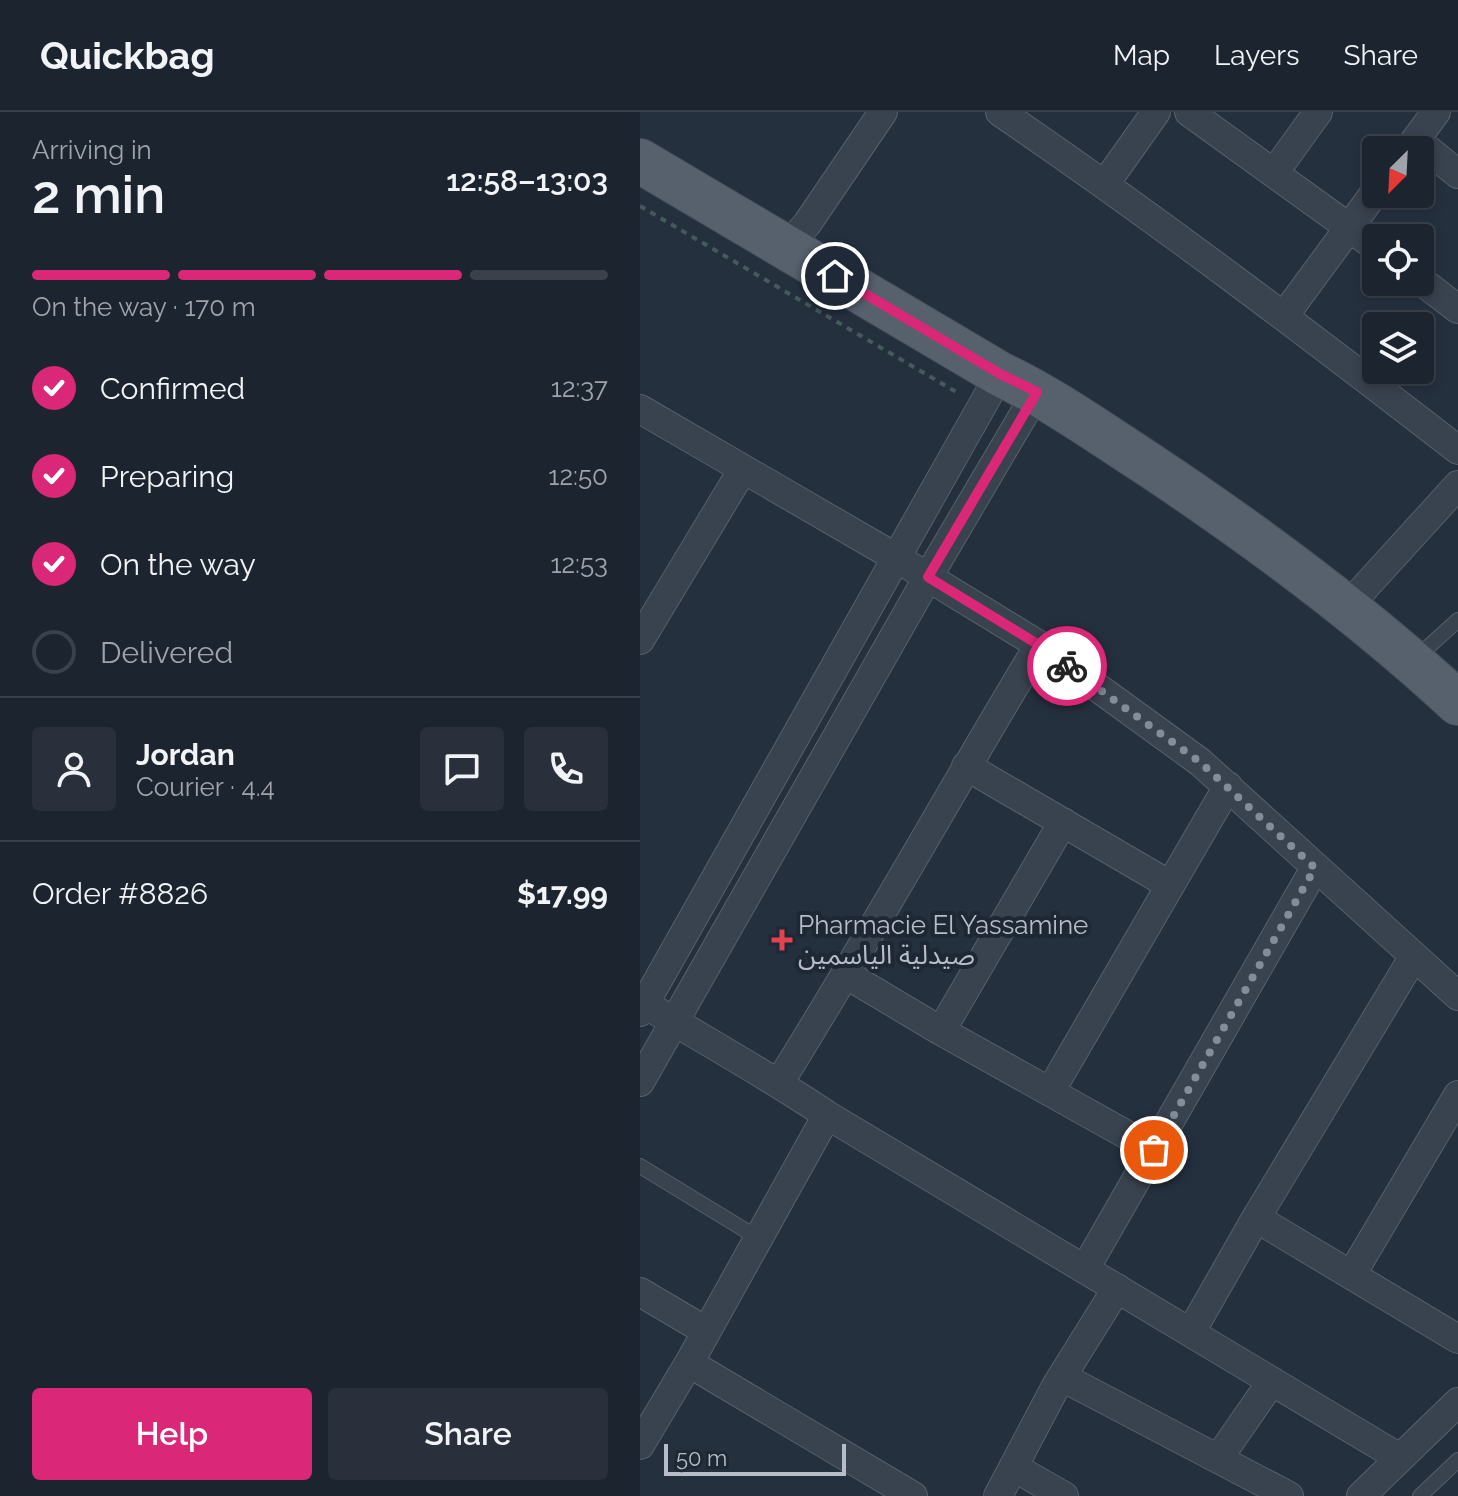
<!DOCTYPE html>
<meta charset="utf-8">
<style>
body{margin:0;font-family:Raleway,"Noto Sans Arabic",sans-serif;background:#29303b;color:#f1f3f6;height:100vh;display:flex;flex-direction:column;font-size:30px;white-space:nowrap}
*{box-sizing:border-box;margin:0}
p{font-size:26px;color:#a0a4aa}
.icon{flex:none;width:44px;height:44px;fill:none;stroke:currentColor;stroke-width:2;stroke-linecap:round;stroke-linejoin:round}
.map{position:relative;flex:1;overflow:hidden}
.drawer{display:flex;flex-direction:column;background:#1c242f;width:640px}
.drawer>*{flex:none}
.needle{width:52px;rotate:204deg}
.tools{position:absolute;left:722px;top:24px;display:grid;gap:16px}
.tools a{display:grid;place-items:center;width:72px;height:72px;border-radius:8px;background:#1c242f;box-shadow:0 4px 12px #0003,0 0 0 2px #3a414b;font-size:40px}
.scale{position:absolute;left:24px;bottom:20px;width:182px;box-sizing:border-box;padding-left:8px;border:4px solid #b6bdc9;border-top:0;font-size:22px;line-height:28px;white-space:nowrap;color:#b6bdc9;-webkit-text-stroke:6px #1e2734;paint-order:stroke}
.pin{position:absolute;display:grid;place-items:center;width:68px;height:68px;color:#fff;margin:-34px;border:4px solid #fff;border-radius:50%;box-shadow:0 2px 8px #0007}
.courier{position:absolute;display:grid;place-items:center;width:80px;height:80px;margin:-40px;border:6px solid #db2777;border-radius:50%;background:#fff;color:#222;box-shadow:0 2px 10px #0007}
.head em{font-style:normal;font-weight:600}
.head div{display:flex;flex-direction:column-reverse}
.head{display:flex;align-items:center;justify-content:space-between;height:136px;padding:0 32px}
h1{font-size:52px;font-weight:600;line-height:60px}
.bar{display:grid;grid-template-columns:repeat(4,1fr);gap:12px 8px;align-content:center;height:96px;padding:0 32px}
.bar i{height:10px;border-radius:6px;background:#3a414b}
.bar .selected{background:#db2777}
.bar p{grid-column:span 4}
.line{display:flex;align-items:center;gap:20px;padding:0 32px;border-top:2px solid #3a414b}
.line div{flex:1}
.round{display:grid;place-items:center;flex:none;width:84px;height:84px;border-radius:8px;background:#29303b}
ol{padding:0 32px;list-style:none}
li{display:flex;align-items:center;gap:24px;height:88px}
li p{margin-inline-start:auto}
li .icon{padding:8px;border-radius:50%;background:#db2777;color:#fff;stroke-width:4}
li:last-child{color:#a0a4aa}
li i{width:44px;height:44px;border:4px solid #3a414b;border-radius:50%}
.primary-button{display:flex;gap:16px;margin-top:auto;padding:16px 32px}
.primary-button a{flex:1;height:92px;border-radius:8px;background:#db2777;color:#fff;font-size:32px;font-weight:600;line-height:92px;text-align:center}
.primary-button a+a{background:#29303b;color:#f1f3f6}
header{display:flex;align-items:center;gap:48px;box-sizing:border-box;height:112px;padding:0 40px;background:#1c242f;border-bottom:2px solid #3a414b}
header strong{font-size:38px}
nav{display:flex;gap:44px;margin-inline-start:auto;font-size:28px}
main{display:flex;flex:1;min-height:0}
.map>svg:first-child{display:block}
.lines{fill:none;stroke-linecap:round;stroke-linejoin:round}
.lane-casing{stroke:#57606c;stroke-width:16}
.street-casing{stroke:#57606c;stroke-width:30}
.primary-casing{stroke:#434b58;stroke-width:46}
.path{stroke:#455a5d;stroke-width:4;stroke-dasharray:6 6;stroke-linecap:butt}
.lane{stroke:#39424f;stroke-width:14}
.street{stroke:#39424f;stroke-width:28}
.primary{stroke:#57616e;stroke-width:44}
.done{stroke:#838c99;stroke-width:8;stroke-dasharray:0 14.4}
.route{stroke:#db2777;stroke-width:10}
.health-dot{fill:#e0444e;stroke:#1e2734;stroke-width:3}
.labels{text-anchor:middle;stroke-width:8;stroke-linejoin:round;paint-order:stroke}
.poi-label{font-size:26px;fill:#b6bdc9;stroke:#1e2734;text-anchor:start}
</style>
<header>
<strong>Quickbag</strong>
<nav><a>Map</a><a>Layers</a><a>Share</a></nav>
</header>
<main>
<section class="drawer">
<div class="head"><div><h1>2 min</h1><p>Arriving in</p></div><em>12:58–13:03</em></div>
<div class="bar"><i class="selected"></i><i class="selected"></i><i class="selected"></i><i></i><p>On the way · 170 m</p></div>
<ol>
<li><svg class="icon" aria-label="check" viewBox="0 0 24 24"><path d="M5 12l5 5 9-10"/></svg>Confirmed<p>12:37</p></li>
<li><svg class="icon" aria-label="check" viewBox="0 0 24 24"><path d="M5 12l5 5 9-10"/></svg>Preparing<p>12:50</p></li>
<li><svg class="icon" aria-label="check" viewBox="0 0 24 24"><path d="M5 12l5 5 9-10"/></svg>On the way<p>12:53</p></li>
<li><i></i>Delivered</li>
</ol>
<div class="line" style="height:144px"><a class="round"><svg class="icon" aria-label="person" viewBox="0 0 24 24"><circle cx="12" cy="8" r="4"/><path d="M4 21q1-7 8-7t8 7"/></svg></a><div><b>Jordan</b><p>Courier · 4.4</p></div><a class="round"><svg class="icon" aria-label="chat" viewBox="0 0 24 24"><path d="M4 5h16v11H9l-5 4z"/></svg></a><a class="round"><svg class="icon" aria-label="phone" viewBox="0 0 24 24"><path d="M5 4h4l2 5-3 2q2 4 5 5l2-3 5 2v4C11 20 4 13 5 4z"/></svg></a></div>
<div class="line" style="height:104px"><div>Order #8826</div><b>$17.99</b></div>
<div class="primary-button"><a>Help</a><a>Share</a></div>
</section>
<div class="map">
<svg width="818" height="1384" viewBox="0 0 818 1384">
<rect width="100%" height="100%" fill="#25303f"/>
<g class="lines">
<defs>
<path id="lane" d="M776,546L818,508
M0,1054L118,1126
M780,1384L818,1348"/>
<path id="street" d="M360,0C517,107 668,222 818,338
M549,0L736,135
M776,28L818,62
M768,38L796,0
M634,61L678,0
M465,72L516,0
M146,135L167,112L243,0
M780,168L818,197
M644,204L736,79
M0,297L255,445L399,533L560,650L818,884
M707,495L818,373
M0,528L103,357
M326,654L530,773
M207,863L301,919L514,1038
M0,889C62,927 126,962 187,1003L760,1346
M0,900L360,262
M301,919L423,710
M0,970L288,465L397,280
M139,971C229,827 311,679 399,533
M410,980L588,674
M616,1106L818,1227
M445,1157L675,756
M712,1162L818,983
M0,1180L66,1219
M551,1220L616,1106L774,844
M49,1251L273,1384
M422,1265L649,1384
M0,1333L49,1251L187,1003
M578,1347L632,1269
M375,1356L424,1384
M358,1384L416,1274L477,1176
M721,1384L818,1290"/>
<path id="primary" d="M0,49L360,262C411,286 457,319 505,350C615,423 721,501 818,591"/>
</defs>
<!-- lane casing -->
<use href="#lane" class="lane-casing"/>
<!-- street casing -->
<use href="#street" class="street-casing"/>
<!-- primary casing -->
<use href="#primary" class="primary-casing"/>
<!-- path -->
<path class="path" d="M0,94L318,281"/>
<!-- lane -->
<use href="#lane" class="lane"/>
<!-- street -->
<use href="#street" class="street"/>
<!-- primary -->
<use href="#primary" class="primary"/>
</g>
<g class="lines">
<!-- done -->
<path class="done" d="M427,554L560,650L675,756L514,1038"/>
<!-- route -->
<path class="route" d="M195,164L360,262L397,280L288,465L399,533L427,554"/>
</g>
<!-- markers -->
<path class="health-dot" d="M138 816h8v8h8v8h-8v8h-8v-8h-8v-8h8z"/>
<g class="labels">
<!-- poi labels -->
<g class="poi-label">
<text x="158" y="822">Pharmacie El Yassamine<tspan x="158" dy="30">صيدلية الياسمين</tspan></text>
</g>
</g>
</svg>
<div class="tools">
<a><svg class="needle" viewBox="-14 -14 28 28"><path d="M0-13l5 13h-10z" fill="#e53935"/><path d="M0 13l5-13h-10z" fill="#a0a4aa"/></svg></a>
<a><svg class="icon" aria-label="locate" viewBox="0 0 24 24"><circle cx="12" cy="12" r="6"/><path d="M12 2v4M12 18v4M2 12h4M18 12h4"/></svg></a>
<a><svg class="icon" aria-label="layers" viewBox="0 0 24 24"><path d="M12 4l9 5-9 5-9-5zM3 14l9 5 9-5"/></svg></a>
</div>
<div class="scale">50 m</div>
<div class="pin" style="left:514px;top:1038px;background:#ea580c"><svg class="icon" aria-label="bag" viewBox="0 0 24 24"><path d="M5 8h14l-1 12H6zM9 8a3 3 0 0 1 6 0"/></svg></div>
<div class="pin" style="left:195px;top:164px;background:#1f2937"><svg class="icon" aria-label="home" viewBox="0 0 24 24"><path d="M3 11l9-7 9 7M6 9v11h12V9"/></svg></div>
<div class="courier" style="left:427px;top:554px"><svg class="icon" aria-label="bike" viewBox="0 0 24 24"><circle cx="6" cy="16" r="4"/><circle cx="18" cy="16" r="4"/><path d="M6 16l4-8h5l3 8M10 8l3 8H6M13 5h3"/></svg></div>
</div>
</main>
